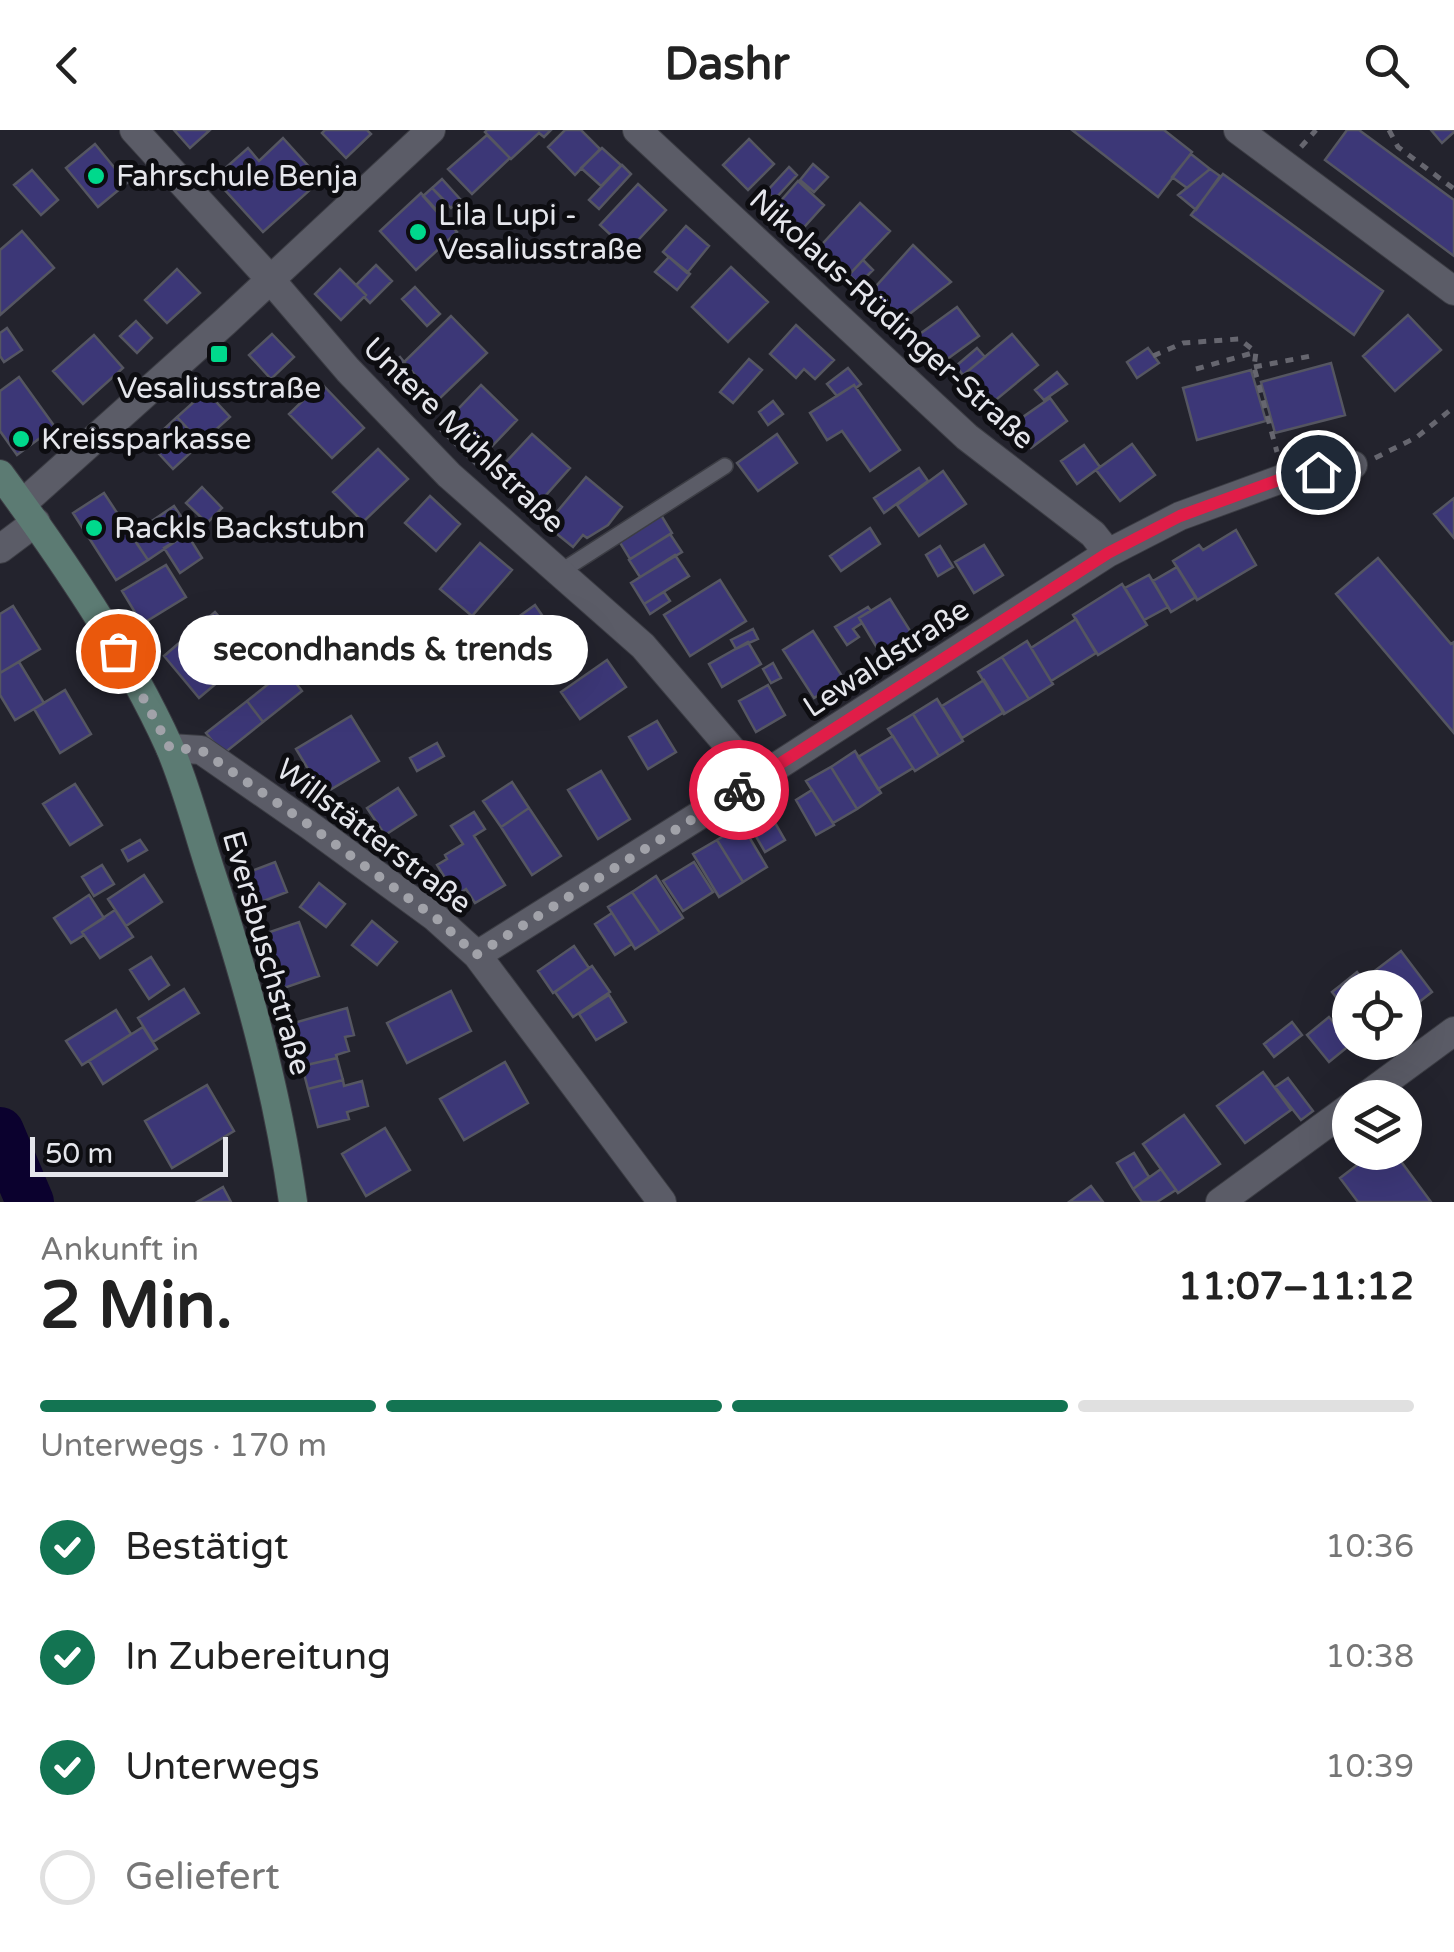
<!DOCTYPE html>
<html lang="de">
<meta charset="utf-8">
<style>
body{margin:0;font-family:"Varela Round",sans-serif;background:#f6f6f6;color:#222;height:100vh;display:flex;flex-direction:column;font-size:38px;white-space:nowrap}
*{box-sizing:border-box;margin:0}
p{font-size:32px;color:#767676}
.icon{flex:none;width:55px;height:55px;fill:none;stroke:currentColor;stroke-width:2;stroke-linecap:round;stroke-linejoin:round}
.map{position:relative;height:1072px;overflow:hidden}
.drawer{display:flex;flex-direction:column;background:#fff;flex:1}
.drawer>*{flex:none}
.tools{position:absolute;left:1332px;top:840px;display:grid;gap:20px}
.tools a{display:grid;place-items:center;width:90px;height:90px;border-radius:50%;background:#fff;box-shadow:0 10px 40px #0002;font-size:50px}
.scale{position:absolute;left:30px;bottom:25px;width:198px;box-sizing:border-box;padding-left:10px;border:5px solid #e5e6ec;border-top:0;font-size:28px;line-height:35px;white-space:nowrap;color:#e5e6ec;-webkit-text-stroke:8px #0d0d11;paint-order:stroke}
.pin{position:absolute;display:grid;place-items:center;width:85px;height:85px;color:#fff;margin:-42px;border:5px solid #fff;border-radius:50%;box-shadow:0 2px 10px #0007}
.courier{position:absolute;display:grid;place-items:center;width:100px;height:100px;margin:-50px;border:8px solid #e11d48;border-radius:50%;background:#fff;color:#222;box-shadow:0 2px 12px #0007}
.bubble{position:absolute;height:70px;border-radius:35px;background:#fff;box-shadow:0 10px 40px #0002;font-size:32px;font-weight:700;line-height:70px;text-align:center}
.overview em{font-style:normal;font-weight:700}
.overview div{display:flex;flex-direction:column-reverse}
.overview{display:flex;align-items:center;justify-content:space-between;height:170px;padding:0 40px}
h1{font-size:65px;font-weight:700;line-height:75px}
.bar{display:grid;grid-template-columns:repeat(4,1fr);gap:15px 10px;align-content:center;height:120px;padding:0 40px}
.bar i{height:12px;border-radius:8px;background:#e0e0e0}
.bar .current{background:#137452}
.bar p{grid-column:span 4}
ol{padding:0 40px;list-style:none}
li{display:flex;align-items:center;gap:30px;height:110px}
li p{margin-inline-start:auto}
li .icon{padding:10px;border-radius:50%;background:#137452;color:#fff;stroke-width:4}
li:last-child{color:#767676}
li i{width:55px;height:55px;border:5px solid #e0e0e0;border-radius:50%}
header{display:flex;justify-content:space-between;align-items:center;height:130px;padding:0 40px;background:#fff;font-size:45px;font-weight:700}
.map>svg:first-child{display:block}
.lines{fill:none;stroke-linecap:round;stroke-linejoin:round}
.river{stroke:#0b012e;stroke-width:48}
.building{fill:#3c3777;stroke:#555661;stroke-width:2.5}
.service-casing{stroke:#3c3d44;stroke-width:18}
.minor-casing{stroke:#3c3d44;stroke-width:30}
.secondary-casing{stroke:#3c3d44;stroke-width:30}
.path{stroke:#66666f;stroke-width:5;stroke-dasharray:8 8;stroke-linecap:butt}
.service{stroke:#5b5c67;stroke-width:15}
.minor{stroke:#5b5c67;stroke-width:28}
.secondary{stroke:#5c7b73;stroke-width:28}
.done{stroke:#a1a2a9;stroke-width:10;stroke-dasharray:0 18}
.route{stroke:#e11d48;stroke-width:12}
.poi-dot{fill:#00d98c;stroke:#0d0d11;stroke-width:4}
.labels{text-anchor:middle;stroke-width:10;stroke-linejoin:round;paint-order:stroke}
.poi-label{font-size:30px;fill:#e5e6ec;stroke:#0d0d11;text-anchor:start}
.street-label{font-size:30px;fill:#e5e6ec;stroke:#0d0d11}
</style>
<header><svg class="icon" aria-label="back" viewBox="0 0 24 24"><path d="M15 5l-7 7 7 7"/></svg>Dashr<svg class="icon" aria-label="search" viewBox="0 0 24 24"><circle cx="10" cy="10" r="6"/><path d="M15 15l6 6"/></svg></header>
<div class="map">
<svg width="1454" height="1072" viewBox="0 0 1454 1072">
<rect width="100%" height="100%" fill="#23232d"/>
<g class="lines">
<!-- river -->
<path class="river" d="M0,1001L30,1072"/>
</g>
<!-- building -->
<path class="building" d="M174,0H210L190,18Z
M325,0H367L371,4L346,28L322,3Z
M487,0H551L544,7L539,3L511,29L485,2Z
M565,0H581L600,19L575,45L548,17Z
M1072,0H1164L1192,22L1158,67Z
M1347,0H1359L1454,70V126L1325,30Z
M1431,0H1454V2L1442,13Z
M487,5L510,28L472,64L448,39Z
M283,8L321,50L263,102L214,48L248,18L259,31Z
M749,9L774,34L748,60L723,35Z
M95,14L127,53L98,77L66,38Z
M602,18L621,35L601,56L581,38Z
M1191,24L1210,39L1187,58L1172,47Z
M813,34L828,47L814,62L800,50Z
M622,35L631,44L599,79L589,70Z
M789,37L797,45L775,69L766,62Z
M1210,39L1220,46L1196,80L1178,65Z
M32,40L58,70L41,85L14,55Z
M1223,44L1383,161L1354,205L1191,85Z
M442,49L460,69L451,78L432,58Z
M798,51L824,75L798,104L772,81Z
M638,54L666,80L628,121L600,95Z
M432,58L447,73L437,82L423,66Z
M421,63L457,102L416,140L380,101Z
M860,73L890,101L845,149L815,122Z
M686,96L709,116L687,143L663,122Z
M22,101L54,138L0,185V120Z
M913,115L951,152L899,192L869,164Z
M669,127L690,144L677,160L655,142Z
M863,130L873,140L859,154L849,145Z
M376,135L392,151L370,173L364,167L366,165L356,155Z
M731,137L768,172L728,212L692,177Z
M177,139L200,163L167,193L145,170Z
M340,139L366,165L341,190L315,164Z
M415,157L440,184L427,196L402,169Z
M957,177L979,206L939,235L917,206Z
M1408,185L1441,220L1395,261L1363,226Z
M451,186L487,223L438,270L403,233Z
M136,191L152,208L137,223L120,206Z
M796,195L834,230L815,249L804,239L796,248L770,224Z
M7,198L22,220L4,232L0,226V203Z
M272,204L294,227L271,249L249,225Z
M1012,204L1038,235L986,278L961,247Z
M94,205L123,238L83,274L53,241Z
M977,218L985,227L963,245L956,236Z
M1148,218L1159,233L1137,248L1127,232Z
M400,227L418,249L406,260L386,239Z
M749,229L762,240L733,273L720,262Z
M1331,233L1345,285L1275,303L1261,252Z
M848,238L861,254L856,258L854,255L837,266L827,254Z
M1251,240L1266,291L1197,310L1183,258Z
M1057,242L1067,254L1044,270L1035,260Z
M19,247L55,297L17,325L0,301V261Z
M321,253L364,298L332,328L289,284Z
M481,255L517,290L475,334L439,299Z
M854,255L900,320L870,341L842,301L827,310L810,283Z
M206,261L230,287L201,313L177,287Z
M1050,268L1067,291L1031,318L1013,294Z
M773,271L783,284L768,295L759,282Z
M177,287L201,313L173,339L149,313Z
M532,304L570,338L531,382L493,346Z
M777,304L797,333L758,361L737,333Z
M1132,314L1155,345L1120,371L1096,340Z
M1084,315L1100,337L1077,354L1061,331Z
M378,319L408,349L363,392L333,362Z
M919,338L928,351L884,383L874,368Z
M943,341L966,374L919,406L897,375Z
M586,347L622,377L608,395L587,408L583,405L573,417L546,395Z
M202,357L222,378L207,393L186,373Z
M104,363L148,430L116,450L73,383Z
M430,366L460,394L436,421L405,393Z
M1454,368V408L1434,384Z
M174,376L191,401L148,430L131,405Z
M661,385L672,403L630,429L619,411Z
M870,398L880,414L841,441L830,426Z
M1236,400L1256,435L1197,470L1173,431L1199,415L1203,420Z
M187,404L202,428L180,443L164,418Z
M670,404L682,422L640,447L629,430Z
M480,413L512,440L472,486L440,459Z
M984,415L1003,445L974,463L955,432Z
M940,416L953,437L938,446L926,425Z
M675,425L689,446L644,474L631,453Z
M1378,428L1451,514L1454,512V603L1336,464Z
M166,435L186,467L142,494L122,461Z
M1177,437L1196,467L1171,482L1153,451Z
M1149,445L1168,477L1144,490L1125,458Z
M720,450L746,491L690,526L664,485Z
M1122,454L1147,495L1098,525L1073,485Z
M664,462L670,471L650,484L644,474Z
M890,469L914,507L882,526L859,488Z
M535,475L555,504L527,523L507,495Z
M13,476L40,519L0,543V484Z
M868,477L871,481L859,488L862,493L853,499L859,507L847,515L835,497Z
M215,482L251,524L199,568L164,526Z
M1076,489L1096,523L1051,551L1031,518Z
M753,499L758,509L736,519L731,510Z
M813,501L844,549L814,568L783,520Z
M1027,511L1053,554L1029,569L1002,527Z
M748,512L761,534L722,557L709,534Z
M1002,527L1029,569L1004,584L978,542Z
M607,530L626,557L580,589L561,562Z
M19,532L44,573L15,590L0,565V543Z
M773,533L781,548L771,553L763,539Z
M286,540L302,561L263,592L247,571Z
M984,550L1004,582L962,608L942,576Z
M768,555L785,585L756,602L739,571Z
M65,560L91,604L60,623L34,579Z
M937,569L963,611L939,626L913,584Z
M247,571L263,592L223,624L206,603Z
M913,584L939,626L915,641L888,599Z
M351,586L379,631L323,664L296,619Z
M657,591L676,622L648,639L629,607Z
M893,606L913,638L878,659L858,627Z
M437,613L444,626L417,641L410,628Z
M855,621L881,663L857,679L831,637Z
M831,637L857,679L833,693L806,651Z
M601,641L630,689L598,709L568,660Z
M512,652L529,678L501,697L483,671Z
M75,654L102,695L70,715L43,674Z
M398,658L416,685L385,705L367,678Z
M812,660L834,695L816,705L796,670Z
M529,678L561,726L532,745L501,697Z
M474,682L485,699L474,706L505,755L475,773L466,759L456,766L437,735L447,729L445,725L463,714L451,696Z
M774,691L785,710L765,722L754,703Z
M742,695L767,737L743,752L717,710Z
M140,710L147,720L128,731L122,720Z
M717,710L743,752L719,767L693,724Z
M275,732L287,762L256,774L244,744Z
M694,732L713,762L683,781L663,751Z
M102,735L114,754L94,766L82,747Z
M144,745L162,772L126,796L108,769Z
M656,746L683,788L660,803L632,762Z
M319,753L345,774L326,797L300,777Z
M632,762L660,803L635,819L608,777Z
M89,765L104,788L82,802L84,805L71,813L54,788Z
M115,780L133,807L100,828L82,802Z
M612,783L632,814L615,825L595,794Z
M372,791L397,812L377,835L352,815Z
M299,792L319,846L284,858L264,804Z
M574,816L589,838L553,863L538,841Z
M1401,821L1432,862L1405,883V858H1358L1356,855Z
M151,827L169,855L149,869L130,840Z
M592,836L610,862L573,887L555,862Z
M1357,842L1363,850L1356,855L1358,858H1350V865L1341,855Z
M1341,855L1350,865V877L1346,880L1332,862Z
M184,859L199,883L153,912L138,888Z
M451,861L471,901L407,933L387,893Z
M609,865L626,892L596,910L579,884Z
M347,878L354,905L345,907L349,921L336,925L337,928L302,936L290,894Z
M116,880L131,904L82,935L66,911Z
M1329,887L1351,914L1329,932L1307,905Z
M1292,892L1302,905L1274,927L1264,914Z
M143,897L157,919L103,954L89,931Z
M337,928L343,950L308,959L302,936Z
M505,932L528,973L464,1010L440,969Z
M1263,942L1291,980L1245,1013L1217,976Z
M1288,948L1313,981L1301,990L1275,957Z
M343,950L344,956L362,951L368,976L347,982L349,989L318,997L308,959Z
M207,955L234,1001L172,1038L145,991Z
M1184,985L1220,1034L1178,1063L1143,1014Z
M385,998L410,1040L366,1066L342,1024Z
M1374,1022H1394L1431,1072H1358L1340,1048Z
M1134,1023L1149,1047L1133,1059L1117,1033Z
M1161,1039L1176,1060L1157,1072H1142L1133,1059Z
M1091,1056L1103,1072H1069Z
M223,1057L231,1072H197Z"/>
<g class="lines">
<defs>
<path id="service" d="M560,442L725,336"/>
<path id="minor" d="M134,0L270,149L348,240L449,345L643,516L739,628L754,651
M637,0L967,307L1093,404L1108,423
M1238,0L1454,161
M22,374L225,192L431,0
M0,419L36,392
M170,618L201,620L309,695L436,788L477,825L662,1072
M477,825L754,651L1108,423L1180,386L1284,348L1353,335
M1363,968L1454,901
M1220,1072L1350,977"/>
<path id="secondary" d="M0,344C61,427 127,523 169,616C186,655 197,699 210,739C246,849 277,958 293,1072"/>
</defs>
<!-- service casing -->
<use href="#service" class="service-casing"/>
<!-- minor casing -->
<use href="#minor" class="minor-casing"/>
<!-- secondary casing -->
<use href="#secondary" class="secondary-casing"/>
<!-- path -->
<path class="path" d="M1389,0L1398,17L1454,59
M1301,17L1316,0
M1153,226L1183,213L1239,209L1256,222L1254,237L1277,322
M1254,237L1316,225
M1196,239L1256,222
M1375,328L1417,307L1454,277"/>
<!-- service -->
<use href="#service" class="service"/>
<!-- minor -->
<use href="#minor" class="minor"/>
<!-- secondary -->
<use href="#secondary" class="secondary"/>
</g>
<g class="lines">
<!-- done -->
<path class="done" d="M118,521L170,618L201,620L309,695L404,765L436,788L476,825L739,660"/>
<!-- route -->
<path class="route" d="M739,660L1108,423L1180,386L1284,348L1318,342"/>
</g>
<!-- markers -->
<g class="poi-dot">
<circle cx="96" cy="46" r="10"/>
<circle cx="418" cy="102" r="10"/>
<rect x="209" y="214" width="20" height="20" rx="5"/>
<circle cx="21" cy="309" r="10"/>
<circle cx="94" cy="398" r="10"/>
</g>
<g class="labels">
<!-- poi labels -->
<g class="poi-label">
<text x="116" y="56">Fahrschule Benja</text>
<text x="438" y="95">Lila Lupi -<tspan x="438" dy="34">Vesaliusstraße</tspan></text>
<text x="219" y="268" text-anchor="middle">Vesaliusstraße</text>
<text x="41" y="319">Kreissparkasse</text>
<text x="114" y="408">Rackls Backstubn</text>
</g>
<!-- street labels -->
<g class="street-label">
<text transform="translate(892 189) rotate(42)" y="10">Nikolaus-Rüdinger-Straße</text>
<text transform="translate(464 305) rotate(44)" y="10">Untere Mühlstraße</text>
<text transform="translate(886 528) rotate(-33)" y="10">Lewaldstraße</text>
<text transform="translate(374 706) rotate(37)" y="10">Willstätterstraße</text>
<text transform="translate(267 823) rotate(74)" y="10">Eversbuschstraße</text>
</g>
</g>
</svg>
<div class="tools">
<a><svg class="icon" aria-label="locate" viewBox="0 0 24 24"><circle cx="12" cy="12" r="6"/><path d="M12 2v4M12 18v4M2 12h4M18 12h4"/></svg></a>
<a><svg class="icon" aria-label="layers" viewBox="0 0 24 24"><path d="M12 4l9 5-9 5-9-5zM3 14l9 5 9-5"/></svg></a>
</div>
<div class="scale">50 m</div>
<div class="pin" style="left:118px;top:521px;background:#ea580c"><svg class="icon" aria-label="bag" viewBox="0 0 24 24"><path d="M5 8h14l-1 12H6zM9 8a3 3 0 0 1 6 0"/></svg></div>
<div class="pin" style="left:1318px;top:342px;background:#1f2937"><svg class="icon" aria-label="home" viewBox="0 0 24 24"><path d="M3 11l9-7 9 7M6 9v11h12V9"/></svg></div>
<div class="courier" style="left:739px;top:660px"><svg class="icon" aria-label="bike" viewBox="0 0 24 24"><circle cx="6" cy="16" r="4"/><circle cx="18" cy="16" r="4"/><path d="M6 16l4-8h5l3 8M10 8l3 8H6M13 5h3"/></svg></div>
<div class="bubble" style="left:178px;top:485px;width:410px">secondhands &amp; trends</div>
</div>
<section class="drawer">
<div class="overview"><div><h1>2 Min.</h1><p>Ankunft in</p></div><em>11:07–11:12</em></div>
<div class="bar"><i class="current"></i><i class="current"></i><i class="current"></i><i></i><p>Unterwegs · 170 m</p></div>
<ol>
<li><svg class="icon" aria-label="check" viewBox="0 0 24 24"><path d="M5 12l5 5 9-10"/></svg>Bestätigt<p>10:36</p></li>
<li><svg class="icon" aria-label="check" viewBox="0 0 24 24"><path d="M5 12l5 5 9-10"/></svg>In Zubereitung<p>10:38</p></li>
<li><svg class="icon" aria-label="check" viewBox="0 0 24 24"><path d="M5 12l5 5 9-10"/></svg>Unterwegs<p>10:39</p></li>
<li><i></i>Geliefert</li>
</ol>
</section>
